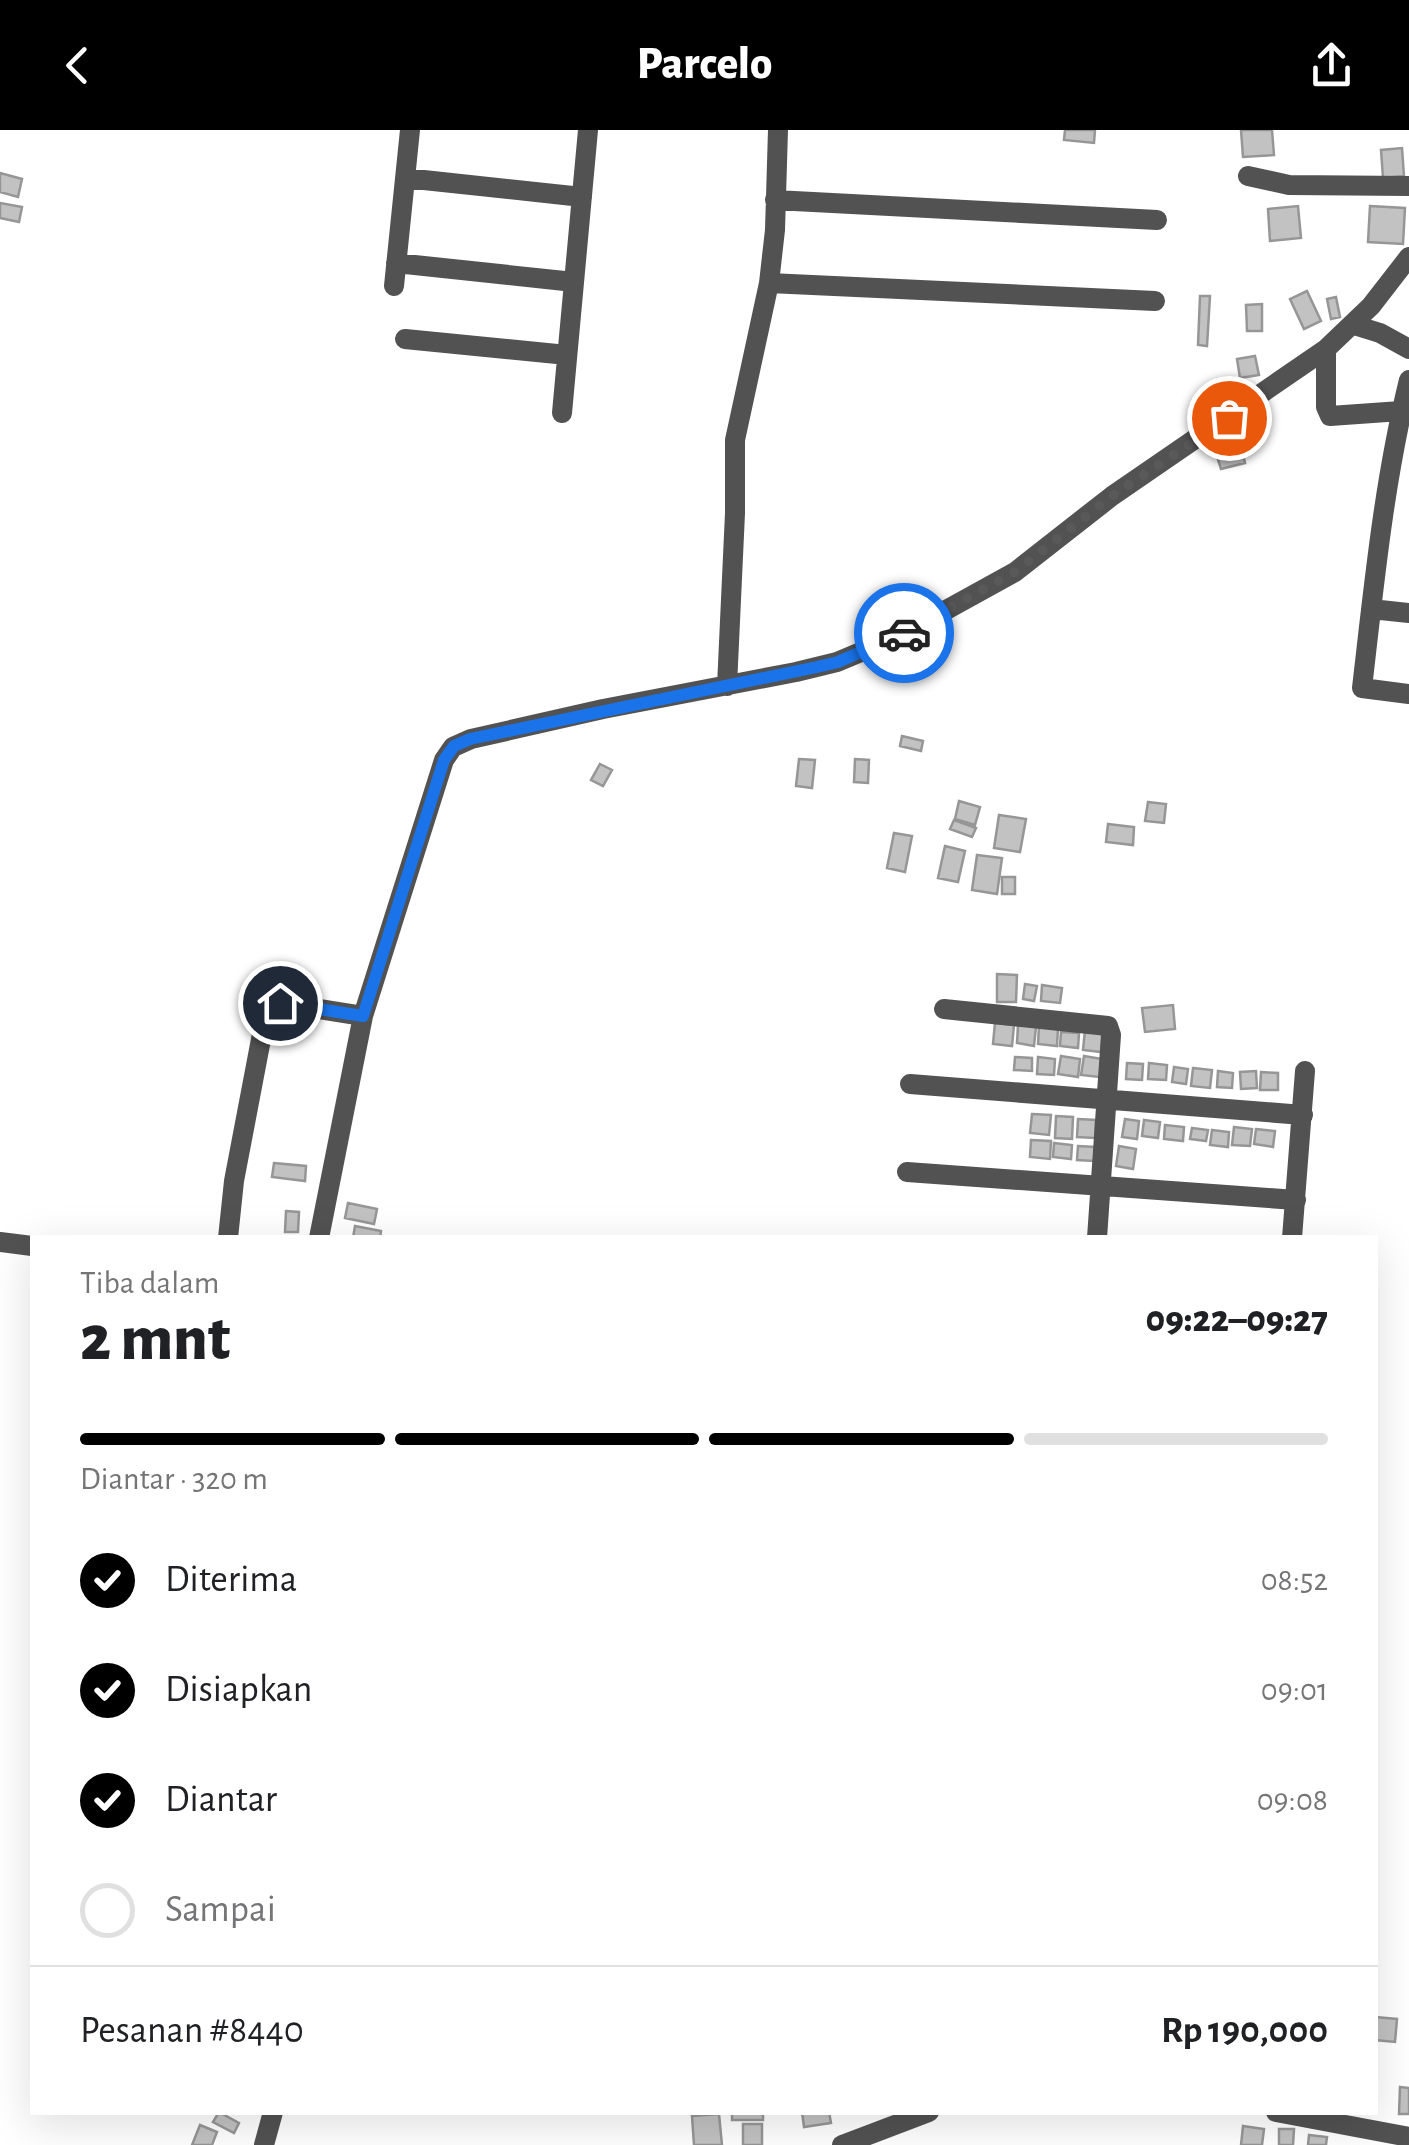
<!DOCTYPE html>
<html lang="id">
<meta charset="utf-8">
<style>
body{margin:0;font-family:"Alegreya Sans",sans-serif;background:#f2f2f2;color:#202124;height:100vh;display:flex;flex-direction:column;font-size:38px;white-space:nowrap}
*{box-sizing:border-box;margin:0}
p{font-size:32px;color:#757577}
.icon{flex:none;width:55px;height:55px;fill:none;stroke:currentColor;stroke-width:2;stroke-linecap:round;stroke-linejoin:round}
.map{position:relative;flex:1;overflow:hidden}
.side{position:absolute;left:30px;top:1105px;width:1348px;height:880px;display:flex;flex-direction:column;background:#fff;border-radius:0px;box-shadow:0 10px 40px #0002}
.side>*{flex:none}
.pin{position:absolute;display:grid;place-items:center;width:85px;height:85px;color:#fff;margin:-42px;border:5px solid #fff;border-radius:50%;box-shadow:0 2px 10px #0007}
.courier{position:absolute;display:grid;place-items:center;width:100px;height:100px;margin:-50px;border:8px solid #1a73e8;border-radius:50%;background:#fff;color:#222;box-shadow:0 2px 12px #0007}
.head em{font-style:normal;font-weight:800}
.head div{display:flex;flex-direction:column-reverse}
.head{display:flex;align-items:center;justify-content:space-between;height:170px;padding:0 50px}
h1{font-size:65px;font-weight:800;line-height:75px}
.bar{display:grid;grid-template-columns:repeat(4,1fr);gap:15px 10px;align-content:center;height:120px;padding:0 50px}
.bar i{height:12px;border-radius:8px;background:#e0e0e0}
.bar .selected{background:#000}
.bar p{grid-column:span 4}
.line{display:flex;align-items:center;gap:25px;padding:0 50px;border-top:2px solid #e0e0e0}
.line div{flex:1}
ol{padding:0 50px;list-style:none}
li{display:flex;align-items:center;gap:30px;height:110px}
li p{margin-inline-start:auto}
li .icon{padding:10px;border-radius:50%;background:#000;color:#fff;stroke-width:4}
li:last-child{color:#757577}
li i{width:55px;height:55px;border:5px solid #e0e0e0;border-radius:50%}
header{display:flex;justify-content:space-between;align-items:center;height:130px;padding:0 50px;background:#000;color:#fff;font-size:45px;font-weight:800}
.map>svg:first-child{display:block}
.building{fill:#c2c2c2;stroke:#969696;stroke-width:2.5}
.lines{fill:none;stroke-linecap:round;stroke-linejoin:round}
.street{stroke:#525252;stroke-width:20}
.done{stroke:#595959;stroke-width:10;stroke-dasharray:0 18}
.route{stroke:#1a73e8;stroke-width:12}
</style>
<header><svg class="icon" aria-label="back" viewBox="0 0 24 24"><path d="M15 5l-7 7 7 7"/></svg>Parcelo<svg class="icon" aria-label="share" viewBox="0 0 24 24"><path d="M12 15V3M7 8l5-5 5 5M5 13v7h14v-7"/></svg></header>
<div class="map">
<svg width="1409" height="2015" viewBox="0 0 1409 2015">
<rect width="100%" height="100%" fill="#fff"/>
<!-- building -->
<path class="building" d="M1065,0H1095L1094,13L1064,10Z
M1241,0H1272L1274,25L1243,27Z
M1402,18L1404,46L1383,48L1381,20Z
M0,43L22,49L18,67L0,62Z
M0,73L22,77L19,92L0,88Z
M1298,76L1301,108L1270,111L1268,79Z
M1370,76L1405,78L1403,114L1368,112Z
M1307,161L1321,191L1304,199L1290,169Z
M1200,166H1210L1207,216L1198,215Z
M1336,167L1340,187L1331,189L1327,169Z
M1262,174V201H1247L1246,175Z
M1255,226L1259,245L1240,248L1237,229Z
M1241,316L1245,333L1221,339L1216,323Z
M902,606L923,611L921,621L900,616Z
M799,629L815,630L812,658L796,656Z
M855,629L869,630L868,653L854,652Z
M600,634L612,640L603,656L591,650Z
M959,671L980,677L975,695L955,689Z
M1148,672L1166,674L1164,693L1145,691Z
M999,685L1026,689L1020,722L994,718Z
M954,690L976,698L972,707L950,699Z
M1108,694L1134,697L1133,715L1106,712Z
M894,703L912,706L905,742L887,738Z
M945,716L965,721L958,752L938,748Z
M977,725L1002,728L997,764L972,760Z
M1002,747H1015V764H1002Z
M997,844L1017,845L1016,872H997Z
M1025,854L1037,856L1034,871L1023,869Z
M1042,855L1062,858L1060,873L1041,871Z
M1173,875L1175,899L1145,902L1142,878Z
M995,893L1014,895L1012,916L993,914Z
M1018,895L1036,897L1034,916L1017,913Z
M1039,896L1058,898L1057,916L1038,914Z
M1085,900L1103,902L1101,922L1083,920Z
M1061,902L1079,903L1078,918L1060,916Z
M1061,926L1080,929L1078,947L1058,944Z
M1084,926L1102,929L1099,947L1081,945Z
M1015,927L1032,928V941L1014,940Z
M1038,927L1055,929L1054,945L1037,944Z
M1127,933L1143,934L1142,950L1126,949Z
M1149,933L1167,935L1166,950L1148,949Z
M1174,937L1188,939L1186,954L1172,952Z
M1193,938L1212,940L1210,958L1191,956Z
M1218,941L1233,943L1232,958L1217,957Z
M1256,941L1257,958L1241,959L1240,942Z
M1261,942L1278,943V960H1260Z
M1032,984L1051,985L1049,1005L1030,1003Z
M1056,986L1073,987L1072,1009L1055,1008Z
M1078,989L1096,990L1095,1008L1077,1007Z
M1125,989L1139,991L1137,1009L1122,1007Z
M1144,990L1160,992L1158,1008L1142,1006Z
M1165,995L1184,997L1183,1011L1164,1009Z
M1234,997L1252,999L1250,1016L1232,1015Z
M1192,998L1208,1000L1206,1011L1190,1009Z
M1256,999L1275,1001L1273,1017L1254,1014Z
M1212,1000L1229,1002L1228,1017L1210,1015Z
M1031,1010L1051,1011L1050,1029L1030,1027Z
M1054,1013L1072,1015L1071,1029L1053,1027Z
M1078,1016L1095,1017L1094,1031L1077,1030Z
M1119,1016L1136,1019L1133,1039L1116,1036Z
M274,1033L306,1036L305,1051L272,1047Z
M348,1073L377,1079L374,1094L345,1088Z
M286,1081L299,1082L298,1102H285Z
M355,1096L381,1101L380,1108H353Z
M1375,1887L1397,1889L1395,1912L1375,1910Z
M1400,1957L1409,1958V1984H1399Z
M219,1982L239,1993L234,2003L213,1992Z
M732,1982H763V1990H732Z
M802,1982H829L831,1993L804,1997Z
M719,1984L722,2015H694L692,1986Z
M743,1994H762V2015H743Z
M200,1995L217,2002L212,2015H192Z
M1243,1996L1264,1999L1262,2015H1241Z
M1279,1999H1294L1293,2015H1279Z
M1309,2005L1327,2007L1326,2015H1308Z"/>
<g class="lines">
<!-- street -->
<path class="street" d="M1248,46L1289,55L1409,56
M405,48L582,67
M775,70L1157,90
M396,133L574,152
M769,153L1155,171
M394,156L410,0
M1354,195L1380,203L1409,219
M405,209L567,225
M1326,219V277L1330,286L1401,281
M1409,250C1384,351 1374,455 1362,558L1409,564
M562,283L588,0
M1371,479L1409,483
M727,556L735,383V310L769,153L775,100L778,0
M944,879L1108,896L1111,905L1097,1108
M910,954L1303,985
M907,1042L1296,1070
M228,1108L234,1051L266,883L281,873L363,886
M319,1108L363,886L444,630L453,617L471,609L603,579L796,542L837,532L899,506L1015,442L1112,366L1326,219L1371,176L1409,127
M1292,1108L1305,941
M0,1112L32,1116
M1276,1982L1409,2007
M264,2015L273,1982
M842,2015L929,1982"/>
</g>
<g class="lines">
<!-- done -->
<path class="done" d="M904,503L1015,442L1112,366L1229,288"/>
<!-- route -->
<path class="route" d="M280,873L363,886L444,630L454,616L470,609L817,537L838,532L904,503"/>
</g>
</svg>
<div class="pin" style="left:1229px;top:288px;background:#ea580c"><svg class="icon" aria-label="bag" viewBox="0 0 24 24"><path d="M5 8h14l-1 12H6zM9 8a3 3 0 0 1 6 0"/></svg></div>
<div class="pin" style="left:280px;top:873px;background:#1f2937"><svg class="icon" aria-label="home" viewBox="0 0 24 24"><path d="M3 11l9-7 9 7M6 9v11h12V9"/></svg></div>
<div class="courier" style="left:904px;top:503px"><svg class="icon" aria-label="car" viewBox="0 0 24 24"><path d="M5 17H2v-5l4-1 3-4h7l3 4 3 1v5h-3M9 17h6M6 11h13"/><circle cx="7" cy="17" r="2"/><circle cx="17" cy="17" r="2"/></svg></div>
<section class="side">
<div class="head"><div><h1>2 mnt</h1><p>Tiba dalam</p></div><em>09:22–09:27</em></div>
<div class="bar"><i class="selected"></i><i class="selected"></i><i class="selected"></i><i></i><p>Diantar · 320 m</p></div>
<ol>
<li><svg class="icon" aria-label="check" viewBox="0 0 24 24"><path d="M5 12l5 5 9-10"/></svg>Diterima<p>08:52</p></li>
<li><svg class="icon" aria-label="check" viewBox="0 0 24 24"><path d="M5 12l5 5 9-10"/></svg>Disiapkan<p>09:01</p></li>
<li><svg class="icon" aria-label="check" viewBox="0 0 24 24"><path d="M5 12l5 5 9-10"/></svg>Diantar<p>09:08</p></li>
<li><i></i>Sampai</li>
</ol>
<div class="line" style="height:130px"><div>Pesanan #8440</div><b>Rp 190,000</b></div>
</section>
</div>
